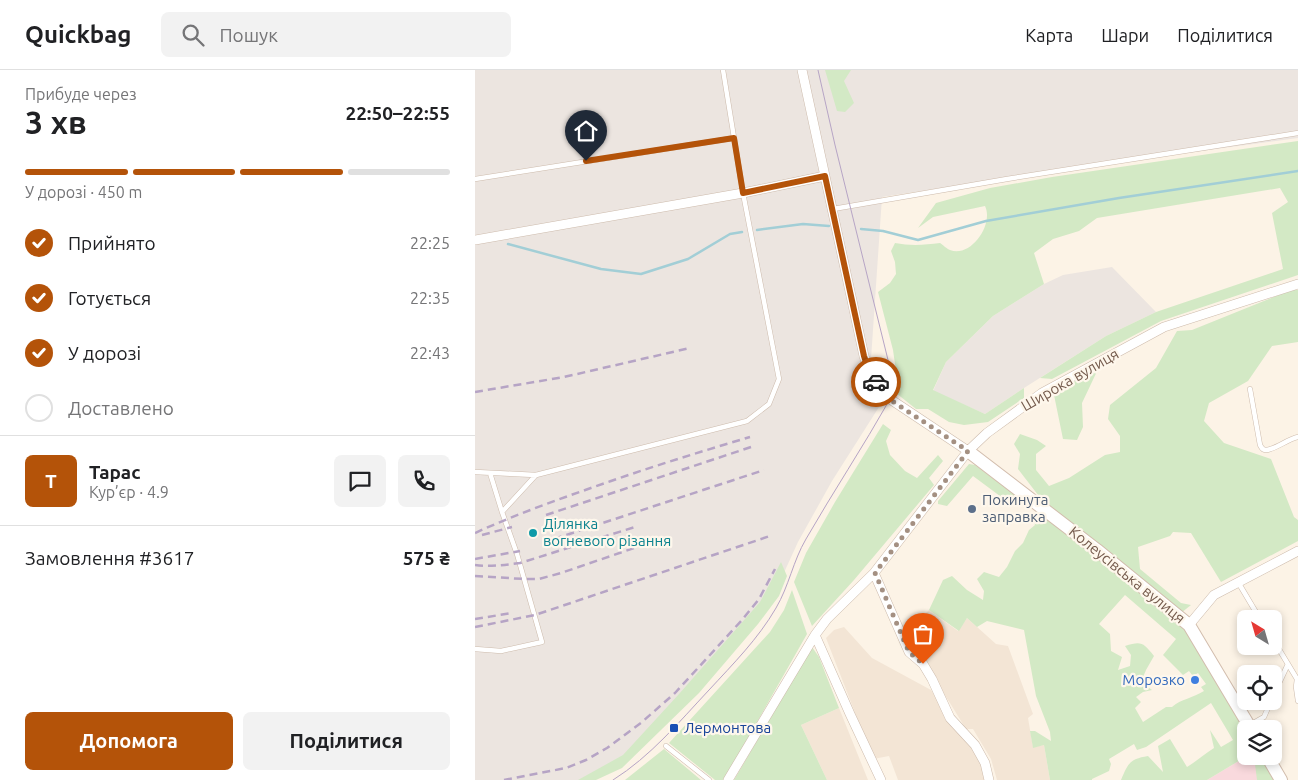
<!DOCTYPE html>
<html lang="uk">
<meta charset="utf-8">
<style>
body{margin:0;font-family:Ubuntu,sans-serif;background:#f2f2f2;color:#202124;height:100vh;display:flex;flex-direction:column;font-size:19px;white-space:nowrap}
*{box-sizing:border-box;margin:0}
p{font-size:16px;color:#757577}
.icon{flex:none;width:28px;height:28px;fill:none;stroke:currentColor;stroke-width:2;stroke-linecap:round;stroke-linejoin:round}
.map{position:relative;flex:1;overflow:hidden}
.details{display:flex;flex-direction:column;background:#fff;width:475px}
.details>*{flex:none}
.needle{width:32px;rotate:323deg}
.tools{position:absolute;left:762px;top:540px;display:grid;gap:10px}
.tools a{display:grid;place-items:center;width:45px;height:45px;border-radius:8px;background:#fff;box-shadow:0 2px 8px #0003;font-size:25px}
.pin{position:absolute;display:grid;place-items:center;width:42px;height:42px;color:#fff;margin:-51px -21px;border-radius:50% 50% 50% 0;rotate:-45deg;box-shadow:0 0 5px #0007}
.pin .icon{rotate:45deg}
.courier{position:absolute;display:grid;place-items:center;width:50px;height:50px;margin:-25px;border:4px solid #b45309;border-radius:50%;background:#fff;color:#222;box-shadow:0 1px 6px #0007}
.headline em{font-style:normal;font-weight:600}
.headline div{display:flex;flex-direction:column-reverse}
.headline{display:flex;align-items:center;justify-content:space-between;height:85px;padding:0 25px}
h1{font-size:32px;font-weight:600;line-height:38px}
.bar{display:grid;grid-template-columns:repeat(4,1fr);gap:8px 5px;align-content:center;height:60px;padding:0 25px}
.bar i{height:6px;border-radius:4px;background:#e0e0e0}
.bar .selected{background:#b45309}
.bar p{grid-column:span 4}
.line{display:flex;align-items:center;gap:12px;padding:0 25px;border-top:1px solid #e0e0e0}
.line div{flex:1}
.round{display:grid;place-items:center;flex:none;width:52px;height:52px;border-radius:8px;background:#f2f2f2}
ol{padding:0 25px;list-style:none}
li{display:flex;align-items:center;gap:15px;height:55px}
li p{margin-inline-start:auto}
li .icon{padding:5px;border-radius:50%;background:#b45309;color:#fff;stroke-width:4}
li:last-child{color:#757577}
li i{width:28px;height:28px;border:2px solid #e0e0e0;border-radius:50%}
.cta{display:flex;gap:10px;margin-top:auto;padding:10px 25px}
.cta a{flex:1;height:58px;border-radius:8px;background:#b45309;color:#fff;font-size:20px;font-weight:600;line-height:58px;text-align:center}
.cta a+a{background:#f2f2f2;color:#202124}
header{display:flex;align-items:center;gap:30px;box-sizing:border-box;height:70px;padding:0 25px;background:#fff;border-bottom:1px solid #e0e0e0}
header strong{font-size:24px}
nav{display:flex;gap:28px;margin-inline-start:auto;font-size:18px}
.search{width:350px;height:45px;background:#f2f2f2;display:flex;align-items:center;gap:12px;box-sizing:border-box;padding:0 18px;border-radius:8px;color:#757577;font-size:19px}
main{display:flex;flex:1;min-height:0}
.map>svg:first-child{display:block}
.residential{fill:#f3e5d5}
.industrial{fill:#ece5e0}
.medical{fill:#f9d9dd}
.green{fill:#d3e9c5;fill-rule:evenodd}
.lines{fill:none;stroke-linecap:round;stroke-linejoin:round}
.stream{stroke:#a2ced6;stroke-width:2.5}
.lane-casing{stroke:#cdbbac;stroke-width:5.5}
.street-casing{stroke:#cdbbac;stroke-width:10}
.secondary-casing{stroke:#d2bdad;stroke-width:14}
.lane{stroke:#fff;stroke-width:4.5}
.street{stroke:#fff;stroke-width:9}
.secondary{stroke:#fff;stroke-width:12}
.tram{stroke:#b6a4c5;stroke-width:1}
.rail{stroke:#b6a4c5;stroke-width:2.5;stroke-dasharray:8 5;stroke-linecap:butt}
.done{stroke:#a49082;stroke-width:5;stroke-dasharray:0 9}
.route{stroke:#b45309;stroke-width:6}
.service-dot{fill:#5c6f8a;stroke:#fef7ec;stroke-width:2}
.culture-dot{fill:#0f9aa8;stroke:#fef7ec;stroke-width:2}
.shop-dot{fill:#3f7fe0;stroke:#fef7ec;stroke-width:2}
.transit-dot{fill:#1a4fb4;stroke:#fef7ec;stroke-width:2}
.labels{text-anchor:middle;stroke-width:4.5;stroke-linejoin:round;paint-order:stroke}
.street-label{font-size:15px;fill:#745a4c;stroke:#fef7ec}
.service-label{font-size:15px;fill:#4e5e75;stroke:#fef7ec;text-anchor:start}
.culture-label{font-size:15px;fill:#0d838f;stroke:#fef7ec;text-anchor:start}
.shop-label{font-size:15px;fill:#366cbe;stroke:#fef7ec;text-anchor:end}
.transit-label{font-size:15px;fill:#164399;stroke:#fef7ec;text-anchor:start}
</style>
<header>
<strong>Quickbag</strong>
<div class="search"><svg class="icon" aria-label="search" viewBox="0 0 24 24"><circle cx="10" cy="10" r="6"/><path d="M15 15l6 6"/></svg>Пошук</div>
<nav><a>Карта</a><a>Шари</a><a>Поділитися</a></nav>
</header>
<main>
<section class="details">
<div class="headline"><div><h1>3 хв</h1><p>Прибуде через</p></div><em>22:50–22:55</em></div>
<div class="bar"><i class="selected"></i><i class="selected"></i><i class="selected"></i><i></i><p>У дорозі · 450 m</p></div>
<ol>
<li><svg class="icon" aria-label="check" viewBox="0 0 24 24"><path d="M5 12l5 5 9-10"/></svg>Прийнято<p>22:25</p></li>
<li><svg class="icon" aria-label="check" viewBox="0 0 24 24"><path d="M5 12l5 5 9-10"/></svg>Готується<p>22:35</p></li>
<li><svg class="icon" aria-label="check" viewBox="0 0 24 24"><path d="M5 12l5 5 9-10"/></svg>У дорозі<p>22:43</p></li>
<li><i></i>Доставлено</li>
</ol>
<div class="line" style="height:90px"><b class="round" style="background:#b45309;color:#fff">Т</b><div><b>Тарас</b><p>Кур’єр · 4.9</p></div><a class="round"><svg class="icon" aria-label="chat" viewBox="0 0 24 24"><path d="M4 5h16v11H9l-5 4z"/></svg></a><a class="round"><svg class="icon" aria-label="phone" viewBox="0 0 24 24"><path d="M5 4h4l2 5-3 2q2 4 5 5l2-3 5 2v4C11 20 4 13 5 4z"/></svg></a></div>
<div class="line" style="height:65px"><div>Замовлення #3617</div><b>575 ₴</b></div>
<div class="cta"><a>Допомога</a><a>Поділитися</a></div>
</section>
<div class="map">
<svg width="823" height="710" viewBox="0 0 823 710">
<rect width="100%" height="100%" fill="#fcf3e6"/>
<!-- residential -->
<path class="residential" d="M454,540L483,561L492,548L521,574L533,576L558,644L553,648L558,677L569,675L575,710H522L516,689L498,659H491L475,633L438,580L431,563Z
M369,557L397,588L456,620L476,652L505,687L511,710H423L414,686L398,689L351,568L359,560Z
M364,638L393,710H352L326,655Z"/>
<!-- industrial -->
<path class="industrial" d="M0,0H823V68L577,101L407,127L395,304L411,326L357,411L323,472L296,531L150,687L106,710H0Z
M637,197L681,242L631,266L549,318L510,344L458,321L471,292L518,246L569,214L588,205Z"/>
<!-- medical -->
<path class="medical" d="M772,686H781L795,710H732Z"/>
<!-- green -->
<path class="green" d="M350,0H376L369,11L379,33L370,42L362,41Z
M823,71V205L686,251L577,309L565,308L631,266L681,242L808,199L797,143L813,132L805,118L622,148L604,161L578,169L559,183L569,214L518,246L471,292L458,320L510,344L549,318V328L513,352L489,355L474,352L453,339H441L421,323L423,315L418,280L403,222L415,213L421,204L420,192L416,181L420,173C435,176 450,175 465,173C468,175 472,179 475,180C496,188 519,154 510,136L458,147L443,158L461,133L515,118L577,107Z
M816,220H823V272L797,276L773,311L734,333L729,351L749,373L796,389L819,447L823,450V471L746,512L716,463L698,462L695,466L663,477L665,499L706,533L716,535L706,543L570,434L543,399L545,384L539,374L545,364L562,370L571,376L561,384V400L574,416L594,408L630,385L645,382V366L633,349L635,335L681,298L702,261L717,260Z
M625,295L607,333L608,357L602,370L588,369L579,325Z
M408,354L416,360L411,371L415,385L430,401L442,408L463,385L468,391L454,408L459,415L379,510L337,556L319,512L331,483L360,432Z
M494,394L500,395L538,423L540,426L539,431L533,432L498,406L472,436L463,434V431Z
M556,442L570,446L707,553L771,659L772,686L732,710H646C653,694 654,689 673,686L688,702L683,676L695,669L712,697C722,691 729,684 739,678L735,660L746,677L758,670L736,633L671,677L662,680L659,674L634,689L636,694L634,701L617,709V710H575L569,675L558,678L555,661H560L576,671L575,662L561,626L549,560L512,551L502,557L492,548L484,561L454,540L468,510L477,506L492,520L508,530L509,521L502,509L509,502L524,507L532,497L540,481L548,473L554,460L560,455ZM650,525L701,569L688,585L708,605L714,601L718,606L723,603L731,614L726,617L729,621C718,628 706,629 697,637H691L668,652L660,638L666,632L661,627L668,622L677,620L666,612L671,600L679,586C668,572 666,571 650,576L656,585L655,596L643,600L647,587L636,581L635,564L624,554Z
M306,492L312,506L304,526L283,554L224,623L147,698L121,710H103L148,685L204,624L285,532Z
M317,520L332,564L249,710H240L194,673L295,562L309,540Z
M337,577L344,587L364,638L326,655L352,710H259Z
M189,679L226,710H150Z
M779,686H789L803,710H782Z"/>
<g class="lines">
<!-- stream -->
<path class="stream" d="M386,159L408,161L443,170L511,151L644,128L823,101
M282,160L328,154L354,156
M33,174L126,199L166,204L213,189L255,164L267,162"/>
<defs>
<path id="lane" d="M0,109L259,68
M358,139L532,109L823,63
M775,319L785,375C787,378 787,380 791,380C799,380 813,369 823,367
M0,402L61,405L272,351L294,334L304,309L268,123L248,0
M15,403L27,442
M763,512L785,549
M799,571L822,609L821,617L823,631
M0,579L26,581L67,572L42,484L27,442L61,405
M799,624L813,594
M775,655L789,647L796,631
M191,676L234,710"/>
<path id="street" d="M327,0L389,286L395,304L415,329L493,381
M0,170L268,123L350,106
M399,503L434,582L448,594L457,609L475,648L500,675L510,693L514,710
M714,555L739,525L823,481
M340,565L375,644L406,710
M253,710L340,565L352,549L399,503L493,381L512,363L567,323L689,257L823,214"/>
<path id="secondary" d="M493,381L622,480L714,555L776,659
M792,686L806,710"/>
</defs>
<!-- lane casing -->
<use href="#lane" class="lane-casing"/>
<!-- street casing -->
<use href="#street" class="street-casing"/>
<!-- secondary casing -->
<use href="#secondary" class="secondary-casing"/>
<!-- lane -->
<use href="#lane" class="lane"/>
<!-- street -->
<use href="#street" class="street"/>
<!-- secondary -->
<use href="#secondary" class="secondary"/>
<!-- tram -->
<path class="tram" d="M138,710C176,686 204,652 234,620C258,594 283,569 301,538C314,516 318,491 331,469C358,422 388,377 415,329L417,314L414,294L360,75L343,0"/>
<!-- rail -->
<path class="rail" d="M0,322L89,307L215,278
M71,445L279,376
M0,463C44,443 90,427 136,411C182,395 228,381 275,367
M7,465L37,457
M79,469L289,400
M0,489L45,481
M0,495C15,497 29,495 45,493L160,457
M0,506L49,509H64L86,503L168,475
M0,549L37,543
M0,557L60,545L295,466
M29,710L91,698L111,690L132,678L167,652L200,623L267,550L284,529L300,499"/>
</g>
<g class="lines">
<!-- done -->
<path class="done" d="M401,312L414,329L493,381L400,503L434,582L448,594"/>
<!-- route -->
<path class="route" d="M111,91L259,68L268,123L350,106L389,286L395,304L401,312"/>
</g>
<!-- markers -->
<circle class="service-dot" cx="497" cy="439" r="5"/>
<circle class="culture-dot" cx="58" cy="463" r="5"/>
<circle class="shop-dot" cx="720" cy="610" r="5"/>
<rect class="transit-dot" x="194" y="653" width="10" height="10" rx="2.5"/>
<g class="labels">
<!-- street labels -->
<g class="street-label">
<text transform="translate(595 310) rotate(-30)" y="5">Широка вулиця</text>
<text transform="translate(652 505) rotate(39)" y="5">Колеусівська вулиця</text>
</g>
<!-- service labels -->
<g class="service-label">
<text x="507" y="435">Покинута<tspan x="507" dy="17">заправка</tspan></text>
</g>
<!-- culture labels -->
<g class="culture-label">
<text x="68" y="459">Ділянка<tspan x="68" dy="17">вогневого різання</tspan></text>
</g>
<!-- shop labels -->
<g class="shop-label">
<text x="710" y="615">Морозко</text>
</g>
<!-- transit labels -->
<g class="transit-label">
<text x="209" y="663">Лермонтова</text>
</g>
</g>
</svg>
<div class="tools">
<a><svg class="needle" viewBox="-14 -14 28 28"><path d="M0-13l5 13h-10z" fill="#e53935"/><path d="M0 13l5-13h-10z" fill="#757577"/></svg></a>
<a><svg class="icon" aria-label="locate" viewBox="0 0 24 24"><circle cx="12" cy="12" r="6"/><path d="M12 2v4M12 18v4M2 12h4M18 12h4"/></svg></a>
<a><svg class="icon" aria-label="layers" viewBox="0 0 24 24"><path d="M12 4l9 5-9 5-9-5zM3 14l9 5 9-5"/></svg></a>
</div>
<div class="pin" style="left:448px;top:594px;background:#ea580c"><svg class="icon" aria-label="bag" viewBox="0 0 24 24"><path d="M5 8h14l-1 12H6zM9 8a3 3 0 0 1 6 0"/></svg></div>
<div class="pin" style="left:111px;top:91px;background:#1f2937"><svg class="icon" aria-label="home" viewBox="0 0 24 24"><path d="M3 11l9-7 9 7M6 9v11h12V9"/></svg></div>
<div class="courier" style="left:401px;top:312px"><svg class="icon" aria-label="car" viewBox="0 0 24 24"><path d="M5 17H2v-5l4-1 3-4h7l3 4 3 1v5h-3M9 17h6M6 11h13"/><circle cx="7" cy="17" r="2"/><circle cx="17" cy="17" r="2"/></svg></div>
</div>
</main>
